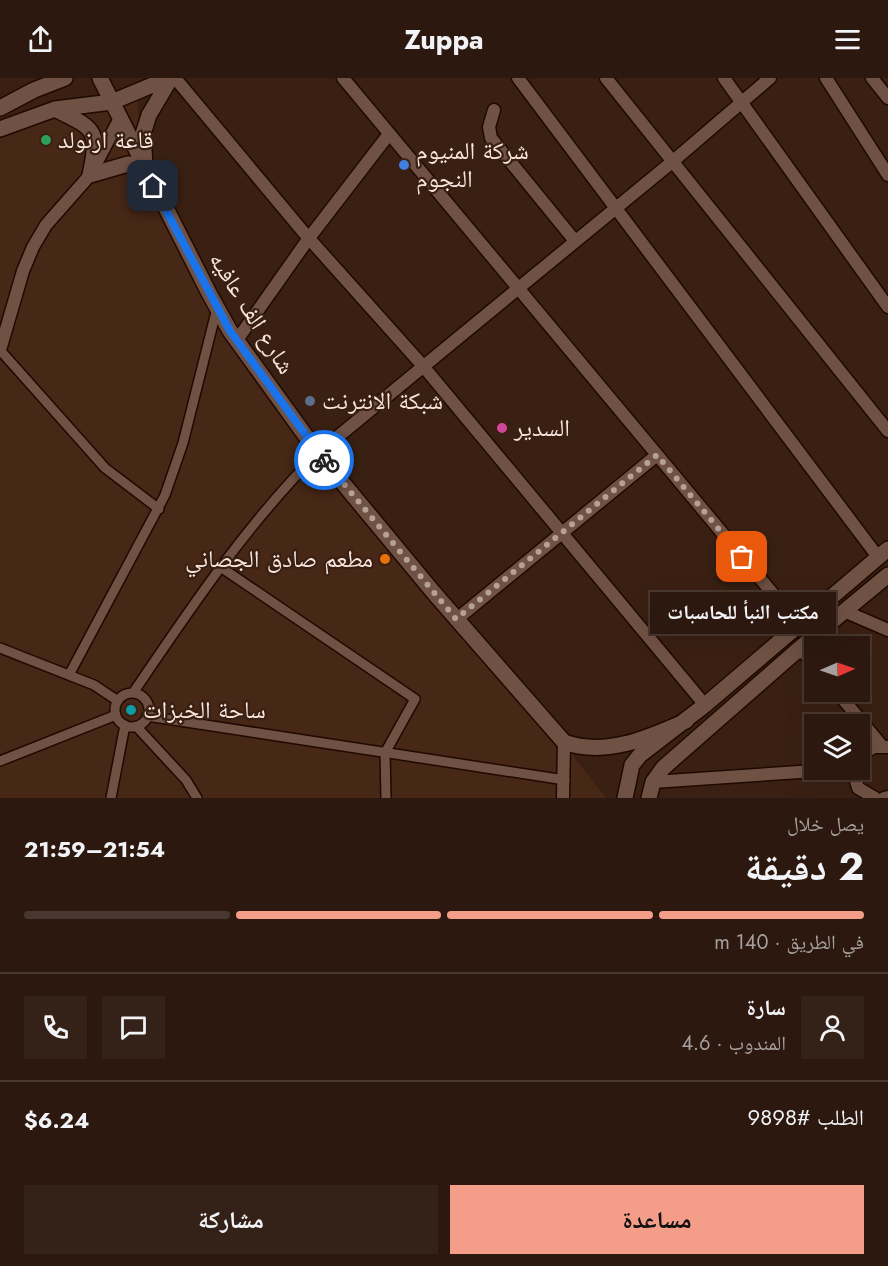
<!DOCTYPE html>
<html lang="ar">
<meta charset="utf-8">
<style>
body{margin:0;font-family:Jost,"Noto Naskh Arabic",sans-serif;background:#342117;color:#f1f3f6;direction:rtl;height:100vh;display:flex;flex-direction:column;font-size:22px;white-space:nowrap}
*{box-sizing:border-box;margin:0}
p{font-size:20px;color:#a6a09e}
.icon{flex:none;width:33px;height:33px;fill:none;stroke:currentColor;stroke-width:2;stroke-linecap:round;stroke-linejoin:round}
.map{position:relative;height:720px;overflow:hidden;direction:ltr}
.details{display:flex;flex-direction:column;background:#2c180e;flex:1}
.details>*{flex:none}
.needle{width:39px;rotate:88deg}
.buttons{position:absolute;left:804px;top:558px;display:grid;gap:12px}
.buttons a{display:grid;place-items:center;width:66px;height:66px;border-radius:0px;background:#2c180e;box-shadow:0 6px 24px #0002,0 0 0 2px #48372e;font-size:30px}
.pin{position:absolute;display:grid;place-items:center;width:51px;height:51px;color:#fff;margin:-26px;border-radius:12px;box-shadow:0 3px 9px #0006}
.courier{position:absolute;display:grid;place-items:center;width:60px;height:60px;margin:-30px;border:4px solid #1a73e8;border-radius:50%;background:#fff;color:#222;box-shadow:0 2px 8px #0007}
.bubble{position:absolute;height:42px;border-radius:0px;background:#2c180e;box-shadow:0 6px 24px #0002,0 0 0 2px #48372e;font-size:20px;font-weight:700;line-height:42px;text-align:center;direction:rtl}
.overview em{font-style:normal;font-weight:700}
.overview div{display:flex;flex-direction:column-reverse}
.overview{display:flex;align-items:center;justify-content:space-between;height:102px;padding:0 24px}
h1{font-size:39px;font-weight:700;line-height:45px}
.bar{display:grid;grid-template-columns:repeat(4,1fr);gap:9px 6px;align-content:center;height:72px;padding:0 24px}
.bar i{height:8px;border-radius:4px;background:#48372e}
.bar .active{background:#f49e8a}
.bar p{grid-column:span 4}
.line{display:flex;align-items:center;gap:15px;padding:0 24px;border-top:2px solid #48372e}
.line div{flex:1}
.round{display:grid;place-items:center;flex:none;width:63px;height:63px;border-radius:0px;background:#342117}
.action{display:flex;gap:12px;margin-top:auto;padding:12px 24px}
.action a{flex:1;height:69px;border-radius:0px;background:#f49e8a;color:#111;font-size:24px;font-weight:700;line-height:69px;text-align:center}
.action a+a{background:#342117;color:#f1f3f6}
header{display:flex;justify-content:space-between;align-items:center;height:78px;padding:0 24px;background:#2c180e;font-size:27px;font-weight:700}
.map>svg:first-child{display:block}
.built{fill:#472716}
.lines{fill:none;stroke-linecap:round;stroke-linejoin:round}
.pedestrian-casing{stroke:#200901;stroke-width:12}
.minor-casing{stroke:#200901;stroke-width:15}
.tertiary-casing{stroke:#200901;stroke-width:18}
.pedestrian{stroke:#705244;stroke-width:9}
.minor{stroke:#705244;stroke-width:12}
.tertiary{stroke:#705244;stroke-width:15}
.done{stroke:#b6a197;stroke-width:6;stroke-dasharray:0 10.8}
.route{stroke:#1a73e8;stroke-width:8}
.leisure-dot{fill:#2e9e5b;stroke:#3a2013;stroke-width:2}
.shop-dot{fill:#3f7fe0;stroke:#3a2013;stroke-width:2}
.service-dot{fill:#5c6f8a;stroke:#3a2013;stroke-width:2}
.hotel-dot{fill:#d1479c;stroke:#3a2013;stroke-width:2}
.food-dot{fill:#e8710a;stroke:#3a2013;stroke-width:2}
.culture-dot{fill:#0f9aa8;stroke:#3a2013;stroke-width:2}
.labels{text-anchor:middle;stroke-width:4.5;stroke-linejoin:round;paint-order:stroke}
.poi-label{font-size:24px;fill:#f8e6de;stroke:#3a2013;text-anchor:start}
.street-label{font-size:24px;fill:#f8e6de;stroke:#3a2013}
</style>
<header><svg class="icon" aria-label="menu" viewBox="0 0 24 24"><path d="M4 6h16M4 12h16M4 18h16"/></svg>Zuppa<svg class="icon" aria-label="share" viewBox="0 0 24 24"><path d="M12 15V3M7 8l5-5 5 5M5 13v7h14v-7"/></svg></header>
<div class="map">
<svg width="888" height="720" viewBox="0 0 888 720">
<rect width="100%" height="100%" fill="#3a2013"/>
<!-- built -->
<path class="built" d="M137,16L142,71L217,230L318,375L545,642L606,720H0V55L20,43Z"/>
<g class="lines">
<defs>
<path id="pedestrian" d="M0,272L105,390L159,431
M219,488L415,621L385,675L386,720
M0,570L94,607L118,623
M69,597L165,417L183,365L217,230
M133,615C190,531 246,447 318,375
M115 632a17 17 0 1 1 34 0a17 17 0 1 1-34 0Z
M147,638L565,702
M136,648L186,702L197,720
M0,683L116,637
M111,720L125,647"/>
<path id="minor" d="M175,0L305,156L423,288L705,627
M343,0L799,547
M518,0L878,479
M606,0L888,353
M724,0L888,229
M826,0L888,97
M872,0L888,20
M494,32L489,49L491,60L575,163
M237,262L309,160L389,56
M0,272L23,193L33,169L46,147L90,97L120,40
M318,375L672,84L770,0
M844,533L888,552
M457,541L657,377
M800,570L814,587
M837,614L882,668
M860,677L874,669H887
M853,692L858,710L875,720
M653,704L829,692
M563,720L564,664
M884,720L888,719"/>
<path id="tertiary" d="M100,0L210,217L230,253L318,375L434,515L564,664C605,679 648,660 686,643
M0,30L34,12L65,0
M55,31C95,51 100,51 90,97
M0,51L55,31L112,24L169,0
M90,97L128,86L145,87L143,56L149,37L171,0
M625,720L632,687L640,677L705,627L888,471
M649,720L653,704L663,690L800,570L888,497"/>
</defs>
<!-- pedestrian casing -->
<use href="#pedestrian" class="pedestrian-casing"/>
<!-- minor casing -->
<use href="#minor" class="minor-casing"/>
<!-- tertiary casing -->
<use href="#tertiary" class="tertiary-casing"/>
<!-- pedestrian -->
<use href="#pedestrian" class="pedestrian"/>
<!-- minor -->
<use href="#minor" class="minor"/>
<!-- tertiary -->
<use href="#tertiary" class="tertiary"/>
</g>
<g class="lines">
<!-- done -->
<path class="done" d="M324,382L456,541L657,377L742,479"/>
<!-- route -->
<path class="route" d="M153,108L230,253L324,382"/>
</g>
<!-- markers -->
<circle class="leisure-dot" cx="46" cy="62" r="6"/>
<circle class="shop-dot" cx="404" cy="87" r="6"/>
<circle class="service-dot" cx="310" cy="323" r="6"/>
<circle class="hotel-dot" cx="502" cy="350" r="6"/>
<circle class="food-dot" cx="385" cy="481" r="6"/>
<circle class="culture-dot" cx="131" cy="632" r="6"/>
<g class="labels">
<!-- poi labels -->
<g class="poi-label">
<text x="58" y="70">قاعة ارنولد</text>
<text x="416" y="81">شركة المنيوم<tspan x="416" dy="28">النجوم</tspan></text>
<text x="322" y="331">شبكة الانترنت</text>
<text x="514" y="358">السدير</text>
<text x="373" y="489" text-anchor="end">مطعم صادق الجصاني</text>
<text x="143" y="640">ساحة الخبزات</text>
</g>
<!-- street labels -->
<g class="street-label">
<text transform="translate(252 235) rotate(58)" y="8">شارع الف عافيه</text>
</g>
</g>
</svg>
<div class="buttons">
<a><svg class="needle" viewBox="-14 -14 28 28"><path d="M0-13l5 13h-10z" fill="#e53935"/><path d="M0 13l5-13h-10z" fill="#a6a09e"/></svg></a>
<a><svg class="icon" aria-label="layers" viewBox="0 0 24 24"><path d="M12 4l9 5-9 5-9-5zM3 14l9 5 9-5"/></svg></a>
</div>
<div class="pin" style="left:742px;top:479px;background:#ea580c"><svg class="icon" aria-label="bag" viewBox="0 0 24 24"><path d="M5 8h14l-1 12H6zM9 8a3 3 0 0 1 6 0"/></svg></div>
<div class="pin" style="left:153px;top:108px;background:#1f2937"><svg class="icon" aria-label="home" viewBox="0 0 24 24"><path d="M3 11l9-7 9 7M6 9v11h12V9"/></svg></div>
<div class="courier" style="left:324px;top:382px"><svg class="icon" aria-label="bike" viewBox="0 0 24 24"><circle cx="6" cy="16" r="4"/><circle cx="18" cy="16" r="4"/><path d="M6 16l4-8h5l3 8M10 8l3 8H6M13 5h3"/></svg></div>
<div class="bubble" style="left:650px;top:514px;width:186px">مكتب النبأ للحاسبات</div>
</div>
<section class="details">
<div class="overview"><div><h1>2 دقيقة</h1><p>يصل خلال</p></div><em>21:54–21:59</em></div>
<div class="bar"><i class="active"></i><i class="active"></i><i class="active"></i><i></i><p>في الطريق · 140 m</p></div>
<div class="line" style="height:108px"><a class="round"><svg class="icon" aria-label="person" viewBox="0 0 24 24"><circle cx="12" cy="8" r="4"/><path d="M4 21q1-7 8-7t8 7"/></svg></a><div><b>سارة</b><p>المندوب · 4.6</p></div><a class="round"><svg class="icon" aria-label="chat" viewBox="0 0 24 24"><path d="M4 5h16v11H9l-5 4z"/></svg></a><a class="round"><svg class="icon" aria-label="phone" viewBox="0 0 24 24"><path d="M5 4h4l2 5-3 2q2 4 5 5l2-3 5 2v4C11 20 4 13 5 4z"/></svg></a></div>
<div class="line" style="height:78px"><div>الطلب #9898</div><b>$6.24</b></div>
<div class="action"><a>مساعدة</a><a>مشاركة</a></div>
</section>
